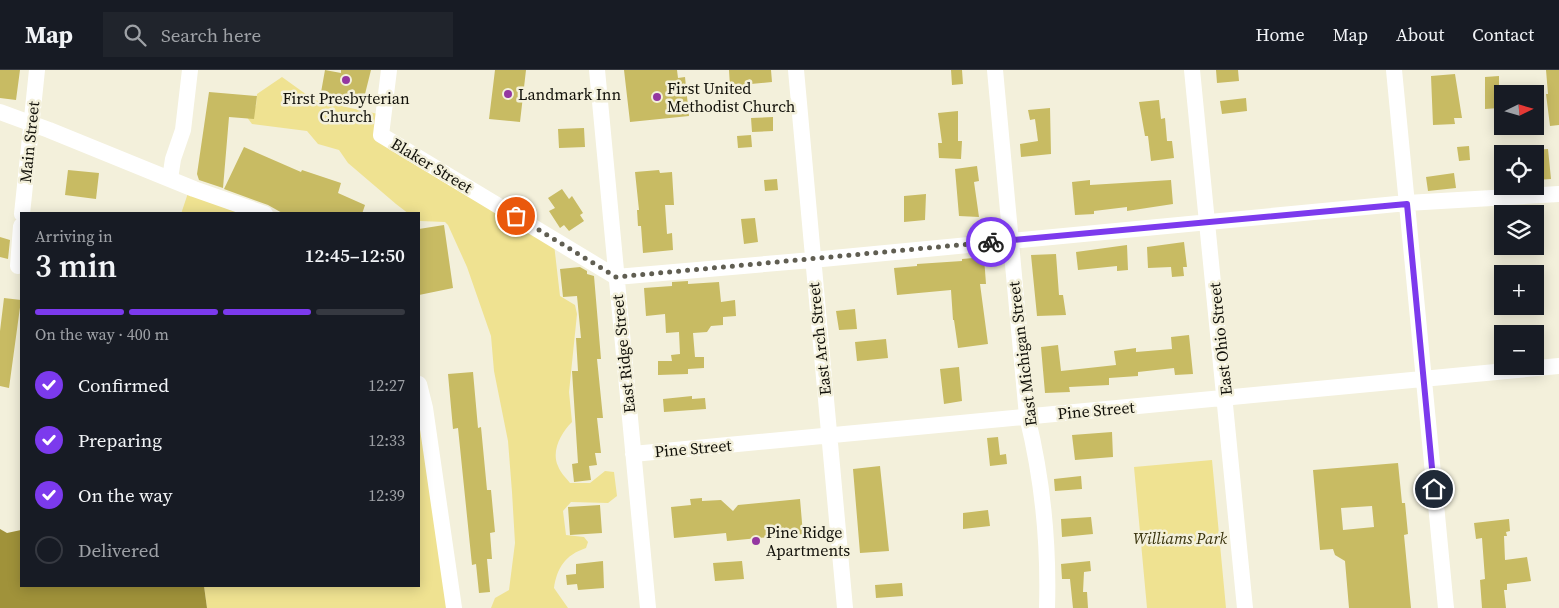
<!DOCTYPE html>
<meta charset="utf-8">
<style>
body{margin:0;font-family:"Source Serif 4",serif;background:#20242c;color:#f1f3f6;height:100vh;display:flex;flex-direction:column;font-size:19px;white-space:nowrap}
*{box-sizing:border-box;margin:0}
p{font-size:16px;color:#9ea1a6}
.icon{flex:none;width:28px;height:28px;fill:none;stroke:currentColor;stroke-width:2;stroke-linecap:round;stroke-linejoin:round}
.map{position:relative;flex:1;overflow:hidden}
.panel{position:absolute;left:20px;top:142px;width:400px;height:375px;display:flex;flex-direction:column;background:#171b24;border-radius:0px;box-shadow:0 2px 12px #0003}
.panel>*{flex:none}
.needle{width:32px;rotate:85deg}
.controls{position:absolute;left:1494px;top:15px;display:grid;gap:10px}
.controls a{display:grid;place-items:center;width:50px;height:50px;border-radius:0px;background:#171b24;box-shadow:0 2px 12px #0003;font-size:25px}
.pin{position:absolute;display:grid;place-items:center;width:42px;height:42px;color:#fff;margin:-21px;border:2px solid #fff;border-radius:50%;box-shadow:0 1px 5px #0007}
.courier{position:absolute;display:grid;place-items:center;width:50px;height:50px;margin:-25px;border:4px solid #7c3aed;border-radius:50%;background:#fff;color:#222;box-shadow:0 1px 6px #0007}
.headline em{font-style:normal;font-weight:600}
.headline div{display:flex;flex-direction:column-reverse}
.headline{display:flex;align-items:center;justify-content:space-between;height:85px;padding:0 15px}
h1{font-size:32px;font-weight:600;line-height:38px}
.bar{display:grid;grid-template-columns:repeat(4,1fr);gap:8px 5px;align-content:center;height:60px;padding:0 15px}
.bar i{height:6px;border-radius:4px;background:#363941}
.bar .selected{background:#7c3aed}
.bar p{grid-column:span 4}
ol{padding:0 15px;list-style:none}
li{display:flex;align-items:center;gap:15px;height:55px}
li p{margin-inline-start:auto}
li .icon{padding:5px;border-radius:50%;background:#7c3aed;color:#fff;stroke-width:4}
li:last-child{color:#9ea1a6}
li i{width:28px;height:28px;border:2px solid #363941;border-radius:50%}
header{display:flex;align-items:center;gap:30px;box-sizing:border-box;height:70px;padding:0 25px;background:#171b24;border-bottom:1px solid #363941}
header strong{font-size:24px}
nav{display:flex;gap:28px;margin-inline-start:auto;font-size:18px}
.search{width:350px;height:45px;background:#20242c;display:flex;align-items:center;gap:12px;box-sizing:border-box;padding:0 18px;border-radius:0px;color:#9ea1a6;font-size:19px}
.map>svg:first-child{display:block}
.green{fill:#efe291}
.water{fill:#a0923a}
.building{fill:#c8bb63;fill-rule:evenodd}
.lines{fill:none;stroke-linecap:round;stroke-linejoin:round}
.minor{stroke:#fff;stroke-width:16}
.done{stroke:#605e52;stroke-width:5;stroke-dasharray:0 9}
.route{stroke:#7c3aed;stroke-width:6}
.poi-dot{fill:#9437a1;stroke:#f3f0db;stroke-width:2}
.labels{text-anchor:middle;stroke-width:5;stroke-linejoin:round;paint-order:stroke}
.poi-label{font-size:16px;fill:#111009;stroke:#f3f0db;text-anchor:start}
.street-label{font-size:16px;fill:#111009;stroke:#f3f0db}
.park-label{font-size:16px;font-style:italic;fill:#38320b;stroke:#f3f0db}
</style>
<header>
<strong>Map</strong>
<div class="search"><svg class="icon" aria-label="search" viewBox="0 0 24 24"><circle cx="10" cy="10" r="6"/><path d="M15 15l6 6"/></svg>Search here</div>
<nav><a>Home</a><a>Map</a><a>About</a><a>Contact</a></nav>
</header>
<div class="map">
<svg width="1559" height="538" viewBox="0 0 1559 538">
<rect width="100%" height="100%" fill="#f3f0db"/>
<!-- green -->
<path class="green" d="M282,7L314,30L378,44L375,61L554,174L560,226L575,235L577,244L569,322L572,352C561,363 551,381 558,396C560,402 566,408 570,413H590L605,401L614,402L617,426L608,433L571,432L563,441L566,465L584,467L588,472L586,478C565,485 557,498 554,518L568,538H491L495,528L509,520L515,473L512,422L508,371L494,301L491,266L467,197L448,155L445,152L420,151L419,144H409L396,134L348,93L339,80L318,74L307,61L252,54L246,46L248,40L256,36L257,24Z
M190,117L265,144H181Z
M419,314L454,538H207L204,516H419Z
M1212,390L1226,538H1147L1134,397Z"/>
<!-- water -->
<path class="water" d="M0,459L7,463L21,460V516H204L207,538H0Z"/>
<!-- building -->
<path class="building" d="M0,0H20L16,30L0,28Z
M325,0L341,3V0H371L362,36L320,28Z
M495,0H526L520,52L489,49Z
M624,0H677L678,8L685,7L689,46L630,52Z
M729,0H771L772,12L730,16Z
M951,0H962L963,14L952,15Z
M1216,0H1238L1239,11L1217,13Z
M1546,0H1559V55L1550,56L1546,24H1548Z
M1455,4L1462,48H1454L1455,54L1433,55L1431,6Z
M1499,6V38L1485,39V7Z
M209,22L257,26L254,49L229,47L223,118L199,110L197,104Z
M1246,28L1247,41L1222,44L1220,31Z
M1159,30L1161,49L1165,48L1167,71H1172L1174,88L1151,91L1148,66H1145L1139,32Z
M1050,38L1051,84L1021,87L1020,74L1038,71L1035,49L1030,50L1028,40Z
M958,41V71H962L961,89L939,88L938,73H942L938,43Z
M773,47V61L752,62L751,48Z
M584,58L585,77L559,78L558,59Z
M751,65L752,77L738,78L737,66Z
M1469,76L1470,90L1459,91L1457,77Z
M244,77L301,102L302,100L341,113L338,123L365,135L362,144H284L268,135L224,119Z
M1548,79L1551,109L1536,110L1534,80Z
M977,96L979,111L974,112L979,147L959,146L955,99Z
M68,100L99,103L96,129L65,125Z
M659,100L660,103L672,102L674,135H665L667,164L672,163L673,180L643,183L641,156H638L637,140H639L635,102Z
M1454,103L1456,118L1428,121L1426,107Z
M777,109L778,120L765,121L764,110Z
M1090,110V115L1171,110L1173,134L1127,141V137L1094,141V144L1075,145L1072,112Z
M562,119L569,129L572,126L583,143L580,145L584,151L569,161L564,155L560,158L549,141L555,138L548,128Z
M926,124L925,150L904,152V126Z
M755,148L758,172L744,174L741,149Z
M444,155L453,218L419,225V159Z
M0,167L10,170L8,189L0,187Z
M1184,172L1187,197H1183L1184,206L1172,207L1171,197L1148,198L1147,177Z
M1127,175L1128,200L1117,201V196L1078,200L1076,182Z
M1056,184L1059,225H1063L1066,245L1037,246L1031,185Z
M984,187L986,214H980L988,274L958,278L954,250H953L951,220L897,225L894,198L917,196V194L962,191V189Z
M580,197L587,201V204L594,206L601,289H597L603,348H597L601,383H595L597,395L589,396L591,410L574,412L572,394L578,393L572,301H578L576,268H581L577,226L563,227L560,199Z
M688,211V214L719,212L721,232L735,230L736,246L723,247V255L711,256L707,262L693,263L695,287H704V298L688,299V304L658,305V291H672L671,285L680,284L679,262L666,263L665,244L646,246L644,218L672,216V212Z
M4,228L21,230L9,318L0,316V261Z
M855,239L857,259L839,260L836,241Z
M1189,265L1193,304L1175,305L1174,298L1138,302V306L1109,308V315L1069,317L1070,322L1045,323L1041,277L1058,275L1061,301L1116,295L1114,281L1136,278V282L1172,279L1171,267Z
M886,269L888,288L857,291L855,272Z
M959,297L962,331L944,334L940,299Z
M473,302L478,358L481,357L487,420H491L495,462L490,463L492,489H487L490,522L479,523L476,494L472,495L458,358L453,359L448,304Z
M692,326V329L705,328L706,339L664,342L663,329Z
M1112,362L1113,387L1075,390L1072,365Z
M998,367L1000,385L1006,384L1007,394L990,396L987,368Z
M1398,393L1402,433H1405L1408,464L1404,465L1411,538H1349L1345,491L1335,485L1333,479L1320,480L1313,400ZM1372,436L1374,457L1343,460L1341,438Z
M880,396L889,481L860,483L853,399Z
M1081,406L1082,419L1055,421L1054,409Z
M702,428V431L721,430L733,441L738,435L800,429L803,464L727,471L726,463L674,468L671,437L691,435L690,429Z
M600,435L602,463L570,465L568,437Z
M988,440L990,456L963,459V443Z
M1091,447L1093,464L1062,467L1061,449Z
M1509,449L1510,461L1506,462L1507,466H1504L1505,490L1527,487L1531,511L1507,514V520H1504L1506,538H1482L1480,510L1485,509L1482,468L1476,469L1474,453Z
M603,491L604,518L578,520L577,514L567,515L566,505L576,504V494Z
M742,491L744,509L715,511L713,493Z
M1090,491L1091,501L1084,502L1083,522H1087L1088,538H1073L1070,509H1062L1061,494Z
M902,513L903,526L876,528L875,515Z"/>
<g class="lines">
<!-- minor -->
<path class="minor" d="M389,0L381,65L616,207L812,190L1407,133L1559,124
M597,0L648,538
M796,0L845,538
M995,0L1027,346C1043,411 1049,472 1047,538
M1192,0L1245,538
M1394,0L1446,538
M0,42L49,60L194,119L265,144
M170,109L173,89L183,60L190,0
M22,144L37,0
M18,196L21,156
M419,314L425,338L454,538
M633,384L1559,296"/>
</g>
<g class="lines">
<!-- done -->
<path class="done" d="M516,146L616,207L991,172"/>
<!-- route -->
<path class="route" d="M991,172L1407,134L1434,419"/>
</g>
<!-- markers -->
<g class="poi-dot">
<circle cx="346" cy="10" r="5"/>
<circle cx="508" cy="24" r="5"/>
<circle cx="657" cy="27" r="5"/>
<circle cx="756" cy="471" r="5"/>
</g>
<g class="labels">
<!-- poi labels -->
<g class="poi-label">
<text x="667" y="24">First United<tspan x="667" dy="18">Methodist Church</tspan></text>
<text x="518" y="30">Landmark Inn</text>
<text x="346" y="34" text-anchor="middle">First Presbyterian<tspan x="346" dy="18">Church</tspan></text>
<text x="766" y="468">Pine Ridge<tspan x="766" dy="18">Apartments</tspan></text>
</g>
<!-- street labels -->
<g class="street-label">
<text transform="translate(29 72) rotate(-84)" y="6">Main Street</text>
<text transform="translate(432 95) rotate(31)" y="6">Blaker Street</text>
<text transform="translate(819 269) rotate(-96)" y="6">East Arch Street</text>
<text transform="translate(1220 269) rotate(-96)" y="6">East Ohio Street</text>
<text transform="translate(623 284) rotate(-96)" y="6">East Ridge Street</text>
<text transform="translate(1022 284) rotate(-97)" y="6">East Michigan Street</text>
<text transform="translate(1096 340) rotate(-5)" y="6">Pine Street</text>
<text transform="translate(693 378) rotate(-5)" y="6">Pine Street</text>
</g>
<!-- park labels -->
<g class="park-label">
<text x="1180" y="474">Williams Park</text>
</g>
</g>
</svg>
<div class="controls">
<a><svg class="needle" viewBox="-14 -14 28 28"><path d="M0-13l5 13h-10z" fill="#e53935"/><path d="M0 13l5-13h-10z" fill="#9ea1a6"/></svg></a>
<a><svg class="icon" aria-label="locate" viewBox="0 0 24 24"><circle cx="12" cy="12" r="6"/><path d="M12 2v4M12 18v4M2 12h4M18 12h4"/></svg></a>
<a><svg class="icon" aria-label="layers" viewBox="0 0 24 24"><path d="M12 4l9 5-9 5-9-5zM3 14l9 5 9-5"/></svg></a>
<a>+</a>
<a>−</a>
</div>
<div class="pin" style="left:516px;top:146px;background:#ea580c"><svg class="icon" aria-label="bag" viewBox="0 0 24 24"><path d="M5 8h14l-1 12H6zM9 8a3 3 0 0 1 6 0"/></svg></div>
<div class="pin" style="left:1434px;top:419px;background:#1f2937"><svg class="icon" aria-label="home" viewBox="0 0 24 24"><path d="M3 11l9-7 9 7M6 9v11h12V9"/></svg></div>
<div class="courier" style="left:991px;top:172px"><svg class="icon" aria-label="bike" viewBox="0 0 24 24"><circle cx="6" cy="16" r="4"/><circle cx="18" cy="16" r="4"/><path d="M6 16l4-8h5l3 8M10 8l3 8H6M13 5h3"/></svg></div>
<section class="panel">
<div class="headline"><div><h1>3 min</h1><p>Arriving in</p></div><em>12:45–12:50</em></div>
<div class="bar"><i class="selected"></i><i class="selected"></i><i class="selected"></i><i></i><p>On the way · 400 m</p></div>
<ol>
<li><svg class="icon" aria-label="check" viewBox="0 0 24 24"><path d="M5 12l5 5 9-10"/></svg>Confirmed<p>12:27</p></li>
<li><svg class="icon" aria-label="check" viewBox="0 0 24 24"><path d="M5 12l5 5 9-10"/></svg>Preparing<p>12:33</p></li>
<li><svg class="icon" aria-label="check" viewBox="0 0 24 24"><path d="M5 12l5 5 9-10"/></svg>On the way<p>12:39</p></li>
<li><i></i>Delivered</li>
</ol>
</section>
</div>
